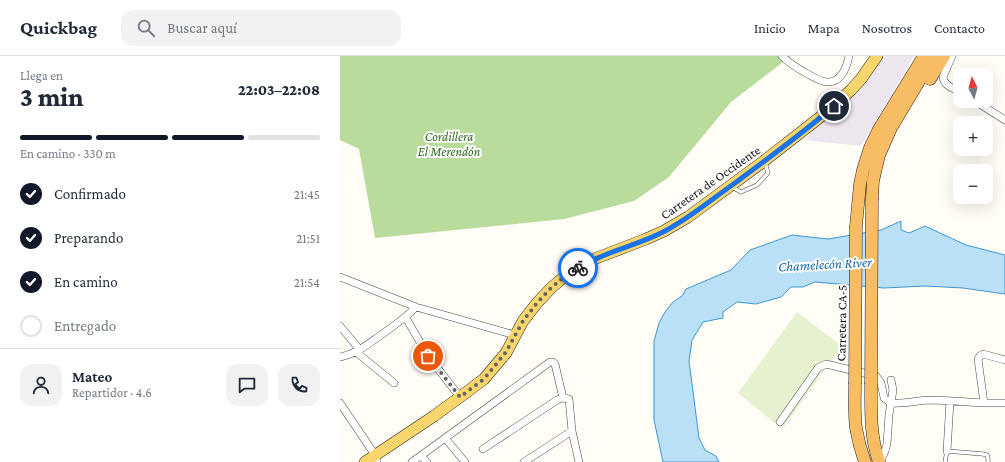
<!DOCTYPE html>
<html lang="es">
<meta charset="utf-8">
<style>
body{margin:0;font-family:"Crimson Pro",serif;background:#f2f2f3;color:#1f2937;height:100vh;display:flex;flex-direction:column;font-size:15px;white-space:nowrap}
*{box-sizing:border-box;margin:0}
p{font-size:13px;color:#747a83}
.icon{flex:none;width:22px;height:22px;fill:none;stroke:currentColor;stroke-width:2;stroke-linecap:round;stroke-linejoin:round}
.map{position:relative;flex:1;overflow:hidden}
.side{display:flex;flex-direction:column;background:#fff;width:340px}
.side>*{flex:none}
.needle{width:26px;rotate:354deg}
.controls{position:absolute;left:613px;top:12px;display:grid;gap:8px}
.controls a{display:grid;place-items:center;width:40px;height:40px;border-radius:8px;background:#fff;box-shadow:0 4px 16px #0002;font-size:20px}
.pin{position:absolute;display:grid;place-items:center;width:34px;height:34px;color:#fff;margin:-17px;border:2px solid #fff;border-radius:50%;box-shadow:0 1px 4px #0007}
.courier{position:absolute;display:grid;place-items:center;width:40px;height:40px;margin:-20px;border:3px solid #1a73e8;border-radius:50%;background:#fff;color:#222;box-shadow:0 1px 5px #0007}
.overview em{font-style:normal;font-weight:800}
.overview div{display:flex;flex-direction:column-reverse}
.overview{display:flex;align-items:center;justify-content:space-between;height:68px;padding:0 20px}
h1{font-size:26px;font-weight:800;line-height:30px}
.bar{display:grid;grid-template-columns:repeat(4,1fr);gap:6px 4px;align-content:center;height:48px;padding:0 20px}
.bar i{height:5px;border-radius:3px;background:#e0e1e3}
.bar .active{background:#111827}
.bar p{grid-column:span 4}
.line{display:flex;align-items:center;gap:10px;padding:0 20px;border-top:1px solid #e0e1e3}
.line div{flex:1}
.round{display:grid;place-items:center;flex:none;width:42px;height:42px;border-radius:12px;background:#f2f2f3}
ol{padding:0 20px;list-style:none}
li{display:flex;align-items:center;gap:12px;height:44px}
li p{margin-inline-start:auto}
li .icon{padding:4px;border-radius:50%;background:#111827;color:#fff;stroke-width:4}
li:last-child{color:#747a83}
li i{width:22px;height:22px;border:2px solid #e0e1e3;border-radius:50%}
header{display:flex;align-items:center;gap:24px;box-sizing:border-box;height:56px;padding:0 20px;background:#fff;border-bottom:1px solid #e0e1e3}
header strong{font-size:19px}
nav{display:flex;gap:22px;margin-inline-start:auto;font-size:14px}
.search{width:280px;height:36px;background:#f2f2f3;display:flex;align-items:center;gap:10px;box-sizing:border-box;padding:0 14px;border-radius:12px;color:#747a83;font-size:15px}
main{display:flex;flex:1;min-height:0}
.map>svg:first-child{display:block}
.industrial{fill:#eee6ef}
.forest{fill:#b9dc9c}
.pitch{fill:#e6f2cf}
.water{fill:#b9e0f7;stroke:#3f96cf}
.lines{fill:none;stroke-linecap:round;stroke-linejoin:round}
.service-casing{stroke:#444;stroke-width:4.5}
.minor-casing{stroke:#444;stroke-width:8}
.primary-casing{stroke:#222;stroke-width:12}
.trunk-casing{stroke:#222;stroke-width:13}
.service{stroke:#fff;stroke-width:3.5}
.minor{stroke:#fff;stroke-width:7}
.primary{stroke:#f9d66b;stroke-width:11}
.trunk{stroke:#f7bc64;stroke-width:12}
.trunk-bridge-casing{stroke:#222;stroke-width:13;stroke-linecap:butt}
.trunk-bridge{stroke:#f7bc64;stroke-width:12}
.done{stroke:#646461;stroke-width:4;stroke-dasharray:0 7.2}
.route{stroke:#1a73e8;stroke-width:5}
.labels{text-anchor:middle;stroke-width:4;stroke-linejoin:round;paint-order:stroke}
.park-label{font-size:13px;font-style:italic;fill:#2f6b1f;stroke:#fff}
.street-label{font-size:13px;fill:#111;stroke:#fff}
.water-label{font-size:14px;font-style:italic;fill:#1768a6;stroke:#fff}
</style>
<header>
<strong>Quickbag</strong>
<div class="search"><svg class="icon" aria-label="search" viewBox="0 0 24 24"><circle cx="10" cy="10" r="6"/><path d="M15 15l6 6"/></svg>Buscar aquí</div>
<nav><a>Inicio</a><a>Mapa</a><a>Nosotros</a><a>Contacto</a></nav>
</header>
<main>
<section class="side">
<div class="overview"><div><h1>3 min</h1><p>Llega en</p></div><em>22:03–22:08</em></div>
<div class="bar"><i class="active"></i><i class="active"></i><i class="active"></i><i></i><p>En camino · 330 m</p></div>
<ol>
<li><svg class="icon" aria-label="check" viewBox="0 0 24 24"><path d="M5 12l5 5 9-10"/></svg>Confirmado<p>21:45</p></li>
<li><svg class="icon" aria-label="check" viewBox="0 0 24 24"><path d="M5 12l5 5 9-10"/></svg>Preparando<p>21:51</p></li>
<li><svg class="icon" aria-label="check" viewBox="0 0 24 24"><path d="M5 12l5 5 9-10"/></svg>En camino<p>21:54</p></li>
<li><i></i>Entregado</li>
</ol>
<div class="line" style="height:72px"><a class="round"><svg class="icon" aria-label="person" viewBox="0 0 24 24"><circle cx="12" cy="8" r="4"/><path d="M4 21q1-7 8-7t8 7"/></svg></a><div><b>Mateo</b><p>Repartidor · 4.6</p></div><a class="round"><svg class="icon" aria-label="chat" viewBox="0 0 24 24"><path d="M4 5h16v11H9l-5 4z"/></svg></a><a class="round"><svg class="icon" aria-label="phone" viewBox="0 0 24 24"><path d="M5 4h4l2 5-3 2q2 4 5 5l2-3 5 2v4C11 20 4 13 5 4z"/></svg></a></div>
</section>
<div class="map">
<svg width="665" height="406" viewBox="0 0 665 406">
<rect width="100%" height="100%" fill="#fffdf5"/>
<!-- industrial -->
<path class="industrial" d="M537,0H574L521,90L464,84L525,17Z"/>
<!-- forest -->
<path class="forest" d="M0,0H451L391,46L329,121L294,145L224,163L35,182L19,93L0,84Z"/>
<!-- pitch -->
<path class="pitch" d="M457,256L502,290L442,373L398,337Z"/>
<!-- water -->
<path class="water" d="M561,165V174L569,177L585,170L626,189L665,199V238L623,232L585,230L544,232L475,226L463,231H451L441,241L416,248L397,246L383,256V262L363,266L352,284L349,305L359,382L365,394L376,400L379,406H323L314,364V285L319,267L325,256L333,246L342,240L346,233L391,214L410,194L452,179L488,183L541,174Z"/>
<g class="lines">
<defs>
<path id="service" d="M392,131L401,136L417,129L428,117L425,106
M605,406L607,395L643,398L647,399L648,402V406"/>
<path id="minor" d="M442,0C449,7 457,12 466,17C472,20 481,27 489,26C502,25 507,10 509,0
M612,0L603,21C604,30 613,32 620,36
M635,45L665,64
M0,221L76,251L175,279
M66,262L88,300L120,341
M0,270L20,294
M16,296L54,327
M0,301C16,298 28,288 41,279C54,270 65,262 76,251
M551,324L553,334L551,347C564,348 575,345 588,344C607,344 625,346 643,347C651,347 658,347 665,347
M0,347L35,399L37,406
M644,347L638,303L640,300L643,298L665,304
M440,366L478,312L486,308L536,320L541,327L544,342L551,347L549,358L547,388L545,395L540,406
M105,382L125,406
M143,393L217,344L223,342L229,343L232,375L239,406
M607,395L610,345
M81,400L87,406
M72,406L210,306H213L215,308L223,342
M184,406L232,375"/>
<path id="primary" d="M25,406L94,360L120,341L144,323L166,297L183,265L197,247L211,232L224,221L249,205L306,183L324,175L348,161L424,105L488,55L511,34L521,23L537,0"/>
<path id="trunk" d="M590,23L604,0
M532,143L533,125L539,99L551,72L594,0
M516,170L520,128L523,114L530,92L538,75L584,0
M515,328C515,343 514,358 516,372C518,384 521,395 525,406
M531,328C531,356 530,379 539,406"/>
</defs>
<!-- service casing -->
<use href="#service" class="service-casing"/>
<!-- minor casing -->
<use href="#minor" class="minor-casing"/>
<!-- primary casing -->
<use href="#primary" class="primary-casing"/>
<!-- trunk casing -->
<use href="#trunk" class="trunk-casing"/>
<!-- service -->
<use href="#service" class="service"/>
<!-- minor -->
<use href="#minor" class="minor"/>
<!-- primary -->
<use href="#primary" class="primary"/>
<!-- trunk -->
<use href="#trunk" class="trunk"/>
<defs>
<path id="trunk-bridge" d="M515,328L516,170
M531,328L532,143"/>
</defs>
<!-- trunk-bridge casing -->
<use href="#trunk-bridge" class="trunk-bridge-casing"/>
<!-- trunk-bridge -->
<use href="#trunk-bridge" class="trunk-bridge"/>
</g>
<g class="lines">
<!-- done -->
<path class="done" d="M88,300L120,341L144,323L166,296L183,265L197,247L211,232L224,221L238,212"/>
<!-- route -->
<path class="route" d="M238,212C265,195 297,190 325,175C350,162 372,143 395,127C429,102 463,77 494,50"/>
</g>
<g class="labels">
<!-- park labels -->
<g class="park-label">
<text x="109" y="85">Cordillera<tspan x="109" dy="15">El Merendón</tspan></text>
</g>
<!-- street labels -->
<g class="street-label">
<text transform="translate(370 126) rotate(-35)" y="5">Carretera de Occidente</text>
<text transform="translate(501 267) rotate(-89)" y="5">Carretera CA-5</text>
</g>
<!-- water labels -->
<g class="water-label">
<text transform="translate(485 208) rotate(-3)" y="5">Chamelecón River</text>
</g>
</g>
</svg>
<div class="controls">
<a><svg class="needle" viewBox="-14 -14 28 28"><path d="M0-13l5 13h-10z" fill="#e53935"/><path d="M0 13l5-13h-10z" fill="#747a83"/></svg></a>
<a>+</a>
<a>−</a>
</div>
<div class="pin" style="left:88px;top:300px;background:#ea580c"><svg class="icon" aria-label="bag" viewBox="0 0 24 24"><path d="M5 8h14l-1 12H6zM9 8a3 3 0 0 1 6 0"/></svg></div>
<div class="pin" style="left:494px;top:50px;background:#1f2937"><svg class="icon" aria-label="home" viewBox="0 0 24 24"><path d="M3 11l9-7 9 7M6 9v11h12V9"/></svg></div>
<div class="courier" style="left:238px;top:212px"><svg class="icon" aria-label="bike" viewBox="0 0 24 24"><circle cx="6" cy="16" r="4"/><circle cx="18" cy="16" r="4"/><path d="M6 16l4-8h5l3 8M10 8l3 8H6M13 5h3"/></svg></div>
</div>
</main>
